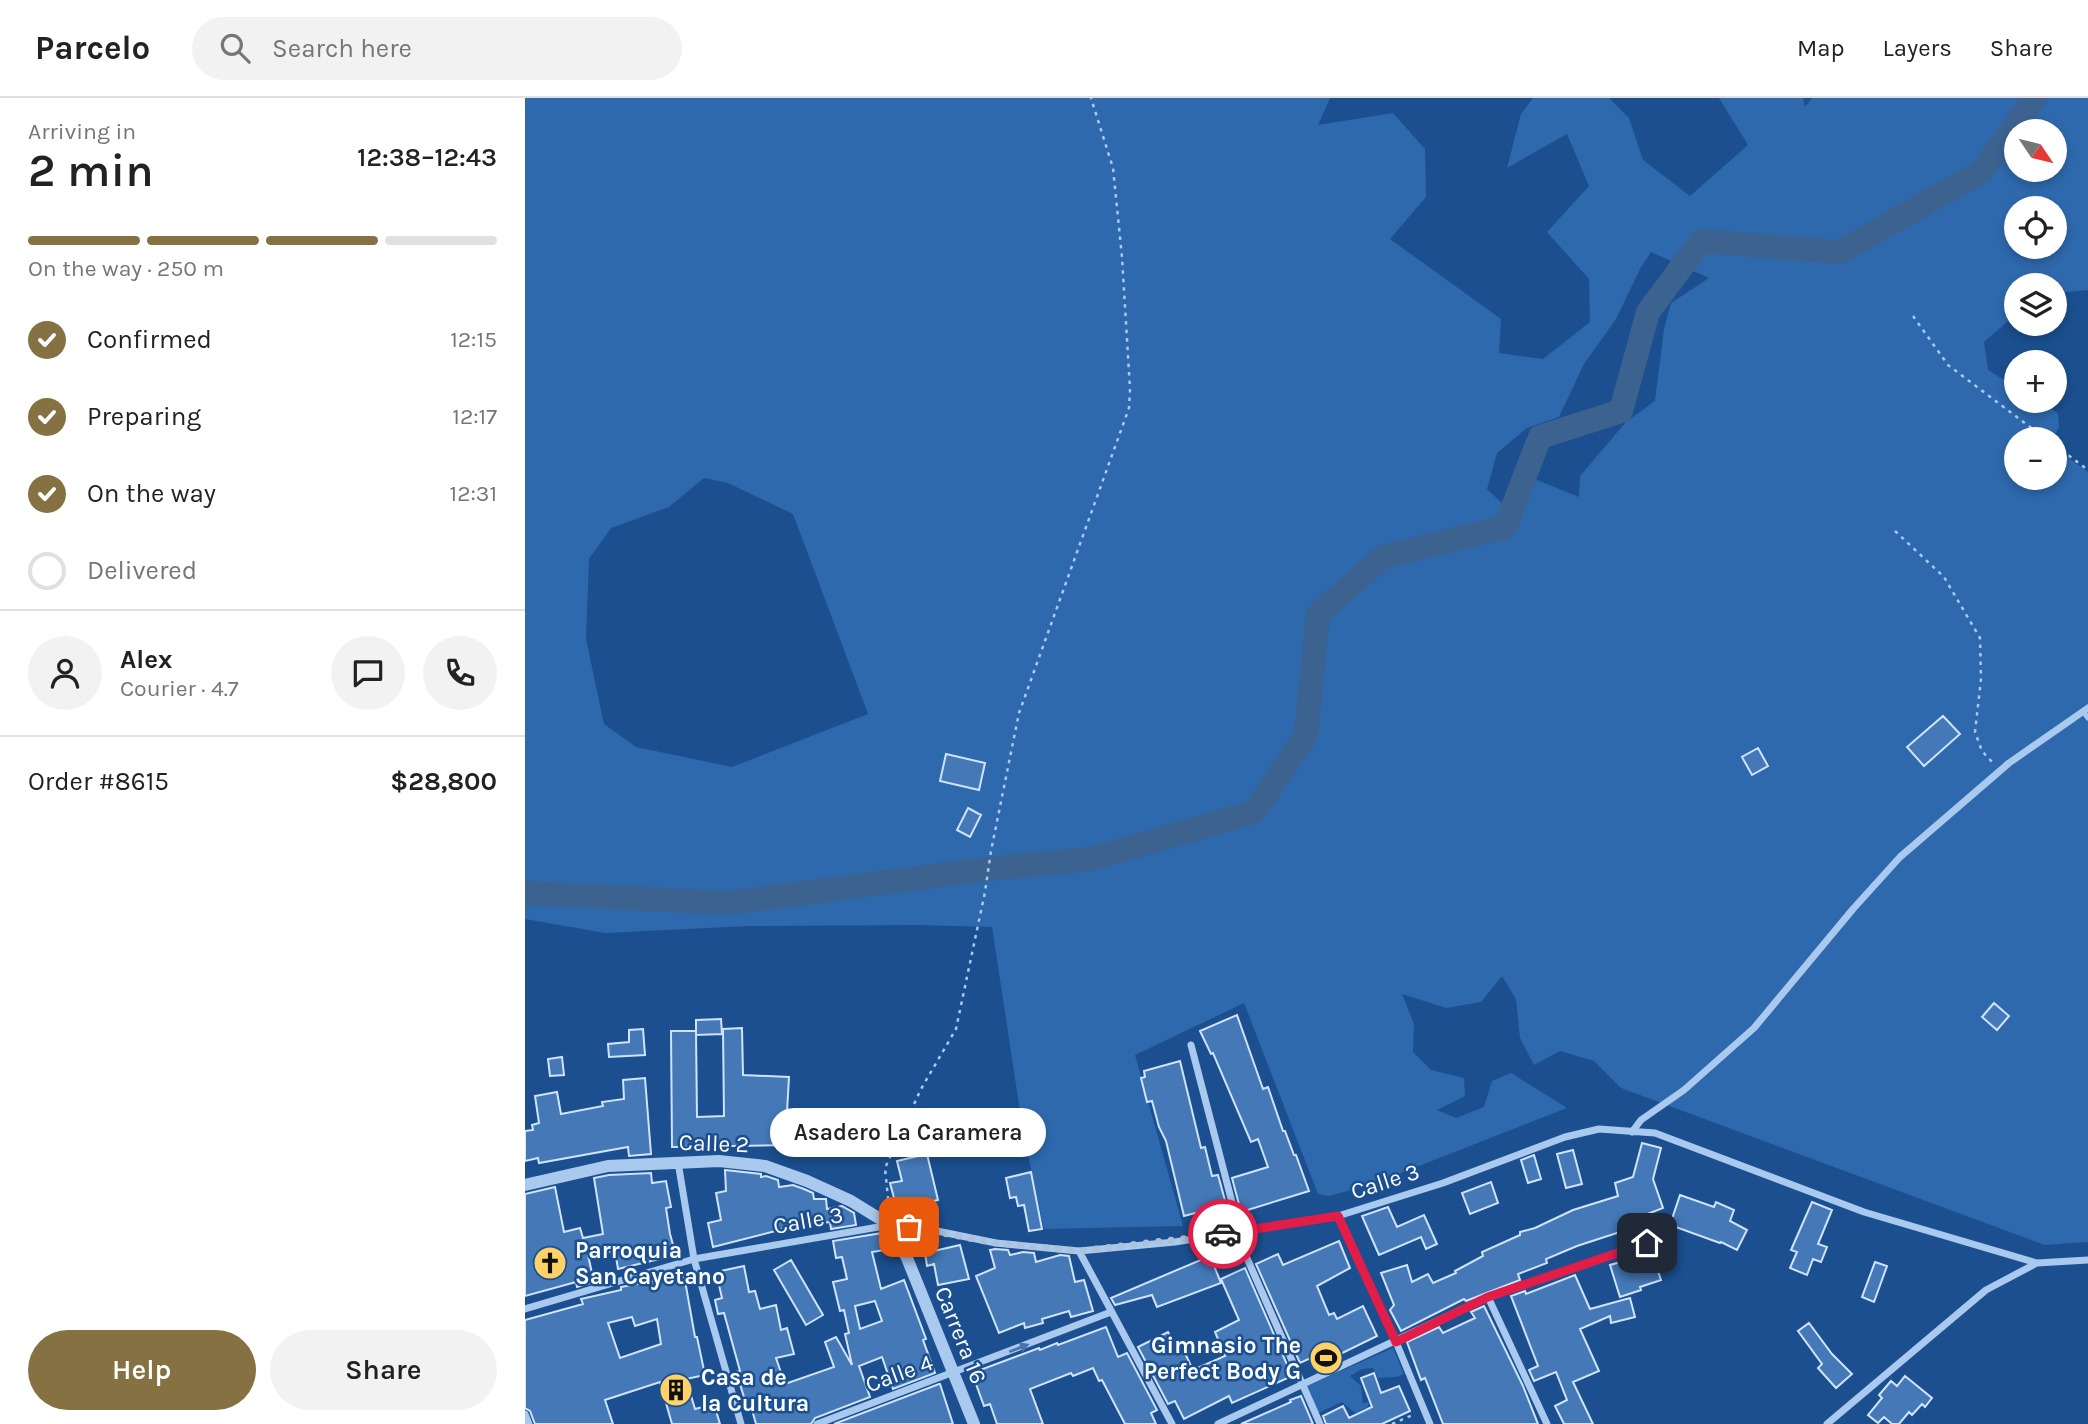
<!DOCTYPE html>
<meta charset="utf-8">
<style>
body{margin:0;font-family:Karla,sans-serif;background:#f2f2f2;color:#222;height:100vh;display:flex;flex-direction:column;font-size:26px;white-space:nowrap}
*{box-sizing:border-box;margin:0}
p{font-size:23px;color:#767676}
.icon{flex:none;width:38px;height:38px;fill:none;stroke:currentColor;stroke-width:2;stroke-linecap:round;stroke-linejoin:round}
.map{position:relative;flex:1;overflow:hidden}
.side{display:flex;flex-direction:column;background:#fff;width:525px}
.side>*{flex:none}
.needle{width:46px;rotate:125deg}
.buttons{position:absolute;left:1479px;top:21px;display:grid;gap:14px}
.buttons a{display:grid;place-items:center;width:63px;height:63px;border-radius:50%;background:#fff;box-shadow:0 4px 10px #0003;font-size:35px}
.pin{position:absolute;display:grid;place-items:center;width:60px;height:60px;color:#fff;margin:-30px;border-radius:14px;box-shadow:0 4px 10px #0006}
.courier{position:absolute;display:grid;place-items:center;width:70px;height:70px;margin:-35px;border:5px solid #e11d48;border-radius:50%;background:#fff;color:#222;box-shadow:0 2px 9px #0007}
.bubble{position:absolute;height:49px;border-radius:24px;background:#fff;box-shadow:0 4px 10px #0003;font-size:23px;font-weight:600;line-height:49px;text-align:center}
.headline em{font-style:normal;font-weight:600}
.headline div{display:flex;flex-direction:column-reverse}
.headline{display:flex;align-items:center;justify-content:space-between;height:119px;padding:0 28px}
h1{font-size:46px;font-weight:600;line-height:52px}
.bar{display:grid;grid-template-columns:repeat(4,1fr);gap:10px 7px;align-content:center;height:84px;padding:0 28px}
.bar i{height:9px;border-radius:5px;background:#e0e0e0}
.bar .selected{background:#857141}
.bar p{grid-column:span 4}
.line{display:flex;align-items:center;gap:18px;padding:0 28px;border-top:2px solid #e0e0e0}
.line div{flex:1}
.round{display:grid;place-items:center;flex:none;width:74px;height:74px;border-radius:37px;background:#f2f2f2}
ol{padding:0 28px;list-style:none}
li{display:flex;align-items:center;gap:21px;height:77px}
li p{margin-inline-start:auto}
li .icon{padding:7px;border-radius:50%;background:#857141;color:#fff;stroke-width:4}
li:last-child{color:#767676}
li i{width:38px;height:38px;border:4px solid #e0e0e0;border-radius:50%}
.button{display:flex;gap:14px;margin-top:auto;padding:14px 28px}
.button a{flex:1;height:80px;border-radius:42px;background:#857141;color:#fff;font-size:28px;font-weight:600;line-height:80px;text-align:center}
.button a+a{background:#f2f2f2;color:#222}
header{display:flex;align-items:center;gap:42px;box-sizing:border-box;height:98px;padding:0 35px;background:#fff;border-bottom:2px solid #e0e0e0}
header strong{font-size:33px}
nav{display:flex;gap:38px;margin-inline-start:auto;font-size:24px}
.search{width:490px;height:63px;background:#f2f2f2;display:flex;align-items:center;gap:18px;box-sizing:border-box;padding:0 24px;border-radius:38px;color:#767676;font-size:26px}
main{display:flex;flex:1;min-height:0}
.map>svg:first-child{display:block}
.green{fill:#2e69ad;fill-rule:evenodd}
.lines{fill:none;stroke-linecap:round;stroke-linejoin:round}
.river{stroke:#3c6290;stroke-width:24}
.building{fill:#4478b7;stroke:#cfe3fa;stroke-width:2;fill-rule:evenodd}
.path{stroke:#a9c9ee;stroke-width:2.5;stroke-dasharray:3.5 5;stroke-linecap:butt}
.service{stroke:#a9c9ee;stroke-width:5}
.minor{stroke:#a9c9ee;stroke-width:7}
.tertiary{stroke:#a9c9ee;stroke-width:12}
.oneway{fill:#4674ac}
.done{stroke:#afc1d8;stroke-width:7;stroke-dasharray:0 12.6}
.route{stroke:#e11d48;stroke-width:9}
.labels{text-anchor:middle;stroke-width:5;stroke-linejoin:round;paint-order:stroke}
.street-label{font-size:23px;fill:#fff;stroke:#1b4f8f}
.poi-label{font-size:23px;font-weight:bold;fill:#fff;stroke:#1b4f8f;text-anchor:start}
</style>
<header>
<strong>Parcelo</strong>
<div class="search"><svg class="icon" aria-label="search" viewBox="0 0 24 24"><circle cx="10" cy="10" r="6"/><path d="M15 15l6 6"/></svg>Search here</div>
<nav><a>Map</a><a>Layers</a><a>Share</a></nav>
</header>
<main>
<section class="side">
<div class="headline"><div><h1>2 min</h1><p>Arriving in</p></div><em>12:38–12:43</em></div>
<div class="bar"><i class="selected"></i><i class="selected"></i><i class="selected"></i><i></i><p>On the way · 250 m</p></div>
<ol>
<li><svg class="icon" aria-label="check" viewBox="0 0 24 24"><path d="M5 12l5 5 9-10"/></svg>Confirmed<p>12:15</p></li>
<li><svg class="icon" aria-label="check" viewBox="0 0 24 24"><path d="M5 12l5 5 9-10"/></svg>Preparing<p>12:17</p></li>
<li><svg class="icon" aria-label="check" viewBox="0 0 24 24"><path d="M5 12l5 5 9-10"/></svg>On the way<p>12:31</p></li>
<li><i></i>Delivered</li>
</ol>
<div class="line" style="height:126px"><a class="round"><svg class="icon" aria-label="person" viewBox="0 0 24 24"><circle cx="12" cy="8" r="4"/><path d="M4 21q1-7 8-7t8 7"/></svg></a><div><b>Alex</b><p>Courier · 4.7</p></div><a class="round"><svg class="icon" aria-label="chat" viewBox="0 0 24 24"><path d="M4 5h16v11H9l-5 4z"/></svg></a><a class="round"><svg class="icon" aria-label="phone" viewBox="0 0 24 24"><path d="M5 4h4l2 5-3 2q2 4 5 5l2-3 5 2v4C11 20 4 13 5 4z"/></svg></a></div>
<div class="line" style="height:91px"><div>Order #8615</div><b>$28,800</b></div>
<div class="button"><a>Help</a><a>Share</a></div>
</section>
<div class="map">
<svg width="1563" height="1326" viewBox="0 0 1563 1326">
<rect width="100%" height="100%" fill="#1b4f8f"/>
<!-- green -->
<path class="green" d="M0,0H805L793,27L868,15L900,51L901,99L865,141L976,221L974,255L1018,261L1065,224L1064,181L1022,134L1064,88L1042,36L982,70L996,16L1008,0H1084L1104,20L1118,62L1165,98L1223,47L1194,0H1278L1280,9L1287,0H1563V192L1530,195V187H1491V216L1459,244L1463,272L1491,289V303H1513L1533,315L1534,329L1528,339L1491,341V380H1530V350L1563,374V1144L1520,1147L1096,990L1069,963L1035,953L1009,967L995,940L991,901L977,878L956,904L921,910L877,896L889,926L888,954L906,972L939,980L940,998L912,1012L931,1020L959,1009L967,983L986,975L1042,1010L848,1086L804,1098L793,1096L719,905L610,957L658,1128L519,1131L498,1033L467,829L395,827L223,828L80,835L0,821ZM1491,33H1530V72H1491ZM1491,110H1530V149H1491ZM1126,154L1184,180L1146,205L1139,231L1130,303L1101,324L1055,378L1054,399L1012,382L979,407L962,391L972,355L1002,330L1034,319L1059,266L1091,221L1115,171ZM179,380L203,385L268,416L343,616L207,669L111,649L79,626L61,541L64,461L86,430L144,409ZM422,657L460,665L454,692L415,683Z
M868,1250L879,1276L871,1279L853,1280L848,1270L837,1271L825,1278L836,1288L838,1305L844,1304L843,1309L830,1315L817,1304L793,1315L782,1288Z"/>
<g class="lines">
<!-- river -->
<path class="river" d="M0,795L203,805L454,772L566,761L729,714L781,637L793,516L858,459L980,429L1015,339L1096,313L1123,214L1176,143L1315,154L1457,73L1510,0"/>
</g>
<!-- building -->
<path class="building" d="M1418,618L1435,636L1399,668L1382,649Z
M1233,650L1243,668L1227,677L1217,659Z
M421,656L460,665L454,692L415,683Z
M443,710L456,717L445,739L432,732Z
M1469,905L1484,918L1472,932L1457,919Z
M712,917L738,991L743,989L758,1033H760L769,1057H771L784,1093L716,1114L707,1080L743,1069L733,1041L726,1044L688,955L686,956L675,933Z
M196,921L197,936L171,937V922Z
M217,930L218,977L264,979L262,1014H280V1038H264V1047L147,1049L146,933H171L172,1019L199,1018L198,931Z
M118,931L120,957L84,959L83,946L104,944V932Z
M37,959L39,977L25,978L23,961Z
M655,963L676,1050L680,1049L687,1078L693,1077L704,1117L676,1125L674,1114L659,1118L641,1043L634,1029L627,1003L622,1004L616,980L620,979L619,973Z
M120,980L126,1056L104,1058L103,1049L14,1065L13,1060L0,1063V1033L8,1032L7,1027L14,1025L10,998L32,994L36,1016L78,1008L77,1004L99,1001L98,982Z
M1117,1045L1136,1050L1128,1081L1138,1110L1120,1117L1122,1129L1105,1134L1104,1131L1052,1148L1021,1161L1022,1165L993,1176L995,1182L941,1203L939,1201L876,1233L865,1212L869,1207L856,1175L882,1167L887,1184L903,1176L908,1185L931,1175L930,1173L958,1158L957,1154L995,1137V1134L1010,1130L1048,1112L1093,1098L1090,1085L1108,1079Z
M1048,1052L1057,1086L1041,1090L1032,1056Z
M402,1056L413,1102L400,1105L401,1110L383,1115L382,1108L372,1111L365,1085L377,1083L372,1063Z
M1009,1057L1016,1081L1003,1085L996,1062Z
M200,1072L236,1076V1079L241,1078L253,1082L254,1089L268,1087L279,1091L288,1095L289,1101H301L302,1111L317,1108L329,1115L331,1127L306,1131L305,1124L270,1128L188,1149L183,1125L196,1122L191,1095L201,1093Z
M506,1074L517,1131L504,1133L499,1107L493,1108L491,1099L485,1100L481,1080Z
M126,1075L127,1085L141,1083L146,1109L141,1110L145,1136L151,1157L93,1171L90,1153L63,1157L69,1184L52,1189L51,1184L0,1198V1096L30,1089L39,1134L55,1130L58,1140L78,1136L69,1080L84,1077Z
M966,1084L973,1105L945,1116L937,1095Z
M1155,1097L1189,1109L1191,1104L1209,1112L1205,1123L1222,1132L1212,1152L1196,1144L1195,1145L1145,1127Z
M1287,1104L1307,1112L1293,1146L1302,1149L1296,1164L1288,1161L1282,1177L1265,1170L1272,1154L1266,1152Z
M863,1109L872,1129L899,1117L912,1146L901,1151L896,1139L854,1157L837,1118Z
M357,1135L360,1152L347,1154L356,1191L379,1182L401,1241L398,1242L410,1275L368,1291L357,1259L334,1268L345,1299L290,1320L286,1326H231L224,1301L220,1302L211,1274L215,1273L199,1215L193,1216L190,1202L197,1200L191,1174L219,1168L224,1194L230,1193L235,1211L251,1207L256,1232L262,1230L269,1256L251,1260L260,1286L309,1269L300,1244L311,1239L327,1267L320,1236L324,1235L319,1212L315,1213L308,1184L322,1181L317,1159L311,1160L308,1143ZM350,1203L357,1223L335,1231L330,1208Z
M814,1143L825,1170L792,1188L804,1217L809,1215L812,1221L838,1208L852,1238L809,1259L810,1262L796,1268L792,1257L775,1265L731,1166L753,1156L758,1167Z
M435,1147L444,1181L413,1187L409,1166L402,1168L400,1155Z
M470,1151L483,1152L485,1157L498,1154L509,1155L511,1164L535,1157L544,1158L550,1184L559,1182L568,1213L546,1219L544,1213L517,1221L518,1225L500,1230L499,1225L474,1235L451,1178L470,1170L465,1152Z
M1131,1154L1136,1172L1133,1173L1136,1182L1115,1189L1116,1192L1095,1199L1085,1167Z
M685,1158L696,1185L632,1209L627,1197L590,1207L586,1200Z
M266,1162L298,1217L281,1227L249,1172Z
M1350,1164L1362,1168L1349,1204L1337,1199Z
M720,1170L767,1278L707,1305L704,1298L659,1321L650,1303L643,1306L613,1249L643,1234L652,1252L657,1249L668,1272L700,1258L690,1234L714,1222L696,1181Z
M159,1177L170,1239H172L180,1277L161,1281L170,1311L189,1306L195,1326H147L135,1284L80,1302L88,1326H10L5,1313L0,1310V1222L58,1206L56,1201L96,1192V1189ZM107,1219L110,1228L132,1221L136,1246L95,1260L83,1225Z
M1050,1177L1065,1211L1105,1200L1110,1219L1086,1225L1085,1218L1055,1231L1074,1273L1048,1284L1068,1326H1039L1030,1308L1042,1302L1031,1274L1009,1283L1004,1272L1013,1268L986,1198L1000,1193L1001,1196Z
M959,1208L998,1288L1013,1326H918L900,1280L896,1282L882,1244L914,1229L918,1235L950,1220L946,1214Z
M1284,1225L1307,1256L1327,1276L1311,1290L1293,1270L1297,1266L1273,1233Z
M581,1229L593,1259L602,1255L632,1312L626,1315L631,1326H600L577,1282L574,1283L568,1270L548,1278L546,1275L505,1291L518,1326H472L465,1306L459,1308L447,1275L514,1250L515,1252L532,1245L533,1247Z
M849,1275L856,1295L874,1288L885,1313L857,1326H801L798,1318L818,1308L824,1320L847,1309L836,1280Z
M1380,1278L1407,1300L1400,1309L1397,1306L1387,1317L1384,1314L1374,1326H1367L1359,1319L1353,1325L1343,1317L1357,1300L1354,1297L1366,1283L1372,1288Z
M415,1286L428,1326H309L414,1286Z
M776,1298L788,1326H716L766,1304L765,1302Z"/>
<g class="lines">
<!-- path -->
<path class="path" d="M1388,218L1423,267L1521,341
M1530,347L1563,372
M1370,433L1419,479L1455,540L1456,581L1450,634L1457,653L1468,665
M364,1110L360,1070L396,991L431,931L460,794L466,753L494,615L604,310L605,291L597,159L588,70L566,0
M867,1326L890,1316"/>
<!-- service -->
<path class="service" d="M1558,613L1563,620"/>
<!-- minor -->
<path class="minor" d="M666,947L721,1158L795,1326
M1107,1034L1116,1022L1159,992L1229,930L1328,811L1375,759L1484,665L1563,610
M153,1064L169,1161L216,1326
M813,1118L871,1244L905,1326
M554,1153L647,1326
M963,1199L1022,1326
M0,1211L169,1161L365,1127L402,1131L471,1145L554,1153L650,1144L813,1118L918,1085L1040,1039L1074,1031L1130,1035L1339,1114L1512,1165L1563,1162
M0,1316L4,1326
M292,1326L586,1214
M693,1326L963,1199L1122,1145
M1302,1326L1461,1192L1512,1165"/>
<!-- tertiary -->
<path class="tertiary" d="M0,1087L83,1068L194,1063L240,1068L282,1083L326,1103L365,1127L382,1160L449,1326"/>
</g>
<!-- one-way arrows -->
<defs><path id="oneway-solid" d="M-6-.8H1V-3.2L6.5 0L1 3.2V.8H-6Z" transform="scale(1.75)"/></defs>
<use class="oneway" href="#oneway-solid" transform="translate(494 1250) rotate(-21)"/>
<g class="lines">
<!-- done -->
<path class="done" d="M384,1129L471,1145L554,1153L698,1136"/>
<!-- route -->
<path class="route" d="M698,1136L813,1118L871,1244L963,1199L1122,1145"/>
</g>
<!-- icons -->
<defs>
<symbol id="church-disc" viewBox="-11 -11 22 22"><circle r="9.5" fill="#ffd166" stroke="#1b4f8f"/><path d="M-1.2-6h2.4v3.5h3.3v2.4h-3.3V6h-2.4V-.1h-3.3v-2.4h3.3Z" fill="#111"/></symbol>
<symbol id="stadium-disc" viewBox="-11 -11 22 22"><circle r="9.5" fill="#ffd166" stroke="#1b4f8f"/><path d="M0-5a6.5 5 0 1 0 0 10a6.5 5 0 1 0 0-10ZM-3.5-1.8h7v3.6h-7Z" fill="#111"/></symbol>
<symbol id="building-disc" viewBox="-11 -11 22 22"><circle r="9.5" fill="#ffd166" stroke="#1b4f8f"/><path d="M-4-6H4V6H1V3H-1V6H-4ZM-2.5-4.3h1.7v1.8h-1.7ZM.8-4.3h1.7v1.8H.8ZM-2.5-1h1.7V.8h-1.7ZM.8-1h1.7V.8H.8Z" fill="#111"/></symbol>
</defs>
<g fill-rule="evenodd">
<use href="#church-disc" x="6" y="1146" width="38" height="38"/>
<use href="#stadium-disc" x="782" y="1241" width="38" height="38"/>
<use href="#building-disc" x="132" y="1273" width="38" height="38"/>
</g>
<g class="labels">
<!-- street labels -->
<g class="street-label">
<text transform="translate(189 1045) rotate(2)" y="8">Calle 2</text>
<text transform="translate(860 1083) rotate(-18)" y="8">Calle 3</text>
<text transform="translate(283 1122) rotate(-10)" y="8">Calle 3</text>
<text transform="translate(436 1237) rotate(68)" y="8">Carrera 16</text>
<text transform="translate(374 1275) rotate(-20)" y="8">Calle 4</text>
</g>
<!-- poi labels -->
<g class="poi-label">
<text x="50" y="1160">Parroquia<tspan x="50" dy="26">San Cayetano</tspan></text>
<text x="776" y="1255" text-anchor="end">Gimnasio The<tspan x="776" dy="26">Perfect Body G</tspan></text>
<text x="176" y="1287">Casa de<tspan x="176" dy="26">la Cultura</tspan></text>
</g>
</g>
</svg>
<div class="buttons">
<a><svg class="needle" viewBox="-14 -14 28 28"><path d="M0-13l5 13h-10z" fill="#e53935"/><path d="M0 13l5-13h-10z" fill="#767676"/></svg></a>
<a><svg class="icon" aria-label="locate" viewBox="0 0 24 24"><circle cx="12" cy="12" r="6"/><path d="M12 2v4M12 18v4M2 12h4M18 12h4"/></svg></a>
<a><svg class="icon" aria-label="layers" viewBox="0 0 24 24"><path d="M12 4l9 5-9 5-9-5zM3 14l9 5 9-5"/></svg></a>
<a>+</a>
<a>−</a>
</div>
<div class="pin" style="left:384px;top:1129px;background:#ea580c"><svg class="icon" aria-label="bag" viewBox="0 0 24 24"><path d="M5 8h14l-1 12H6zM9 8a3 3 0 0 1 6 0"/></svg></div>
<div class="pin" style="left:1122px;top:1145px;background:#1f2937"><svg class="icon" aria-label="home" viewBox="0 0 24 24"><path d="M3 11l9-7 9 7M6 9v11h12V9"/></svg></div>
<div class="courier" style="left:698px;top:1136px"><svg class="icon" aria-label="car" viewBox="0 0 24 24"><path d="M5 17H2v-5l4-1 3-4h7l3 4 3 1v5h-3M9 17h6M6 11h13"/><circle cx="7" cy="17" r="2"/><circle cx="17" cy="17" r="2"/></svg></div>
<div class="bubble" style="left:245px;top:1010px;width:276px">Asadero La Caramera</div>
</div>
</main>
